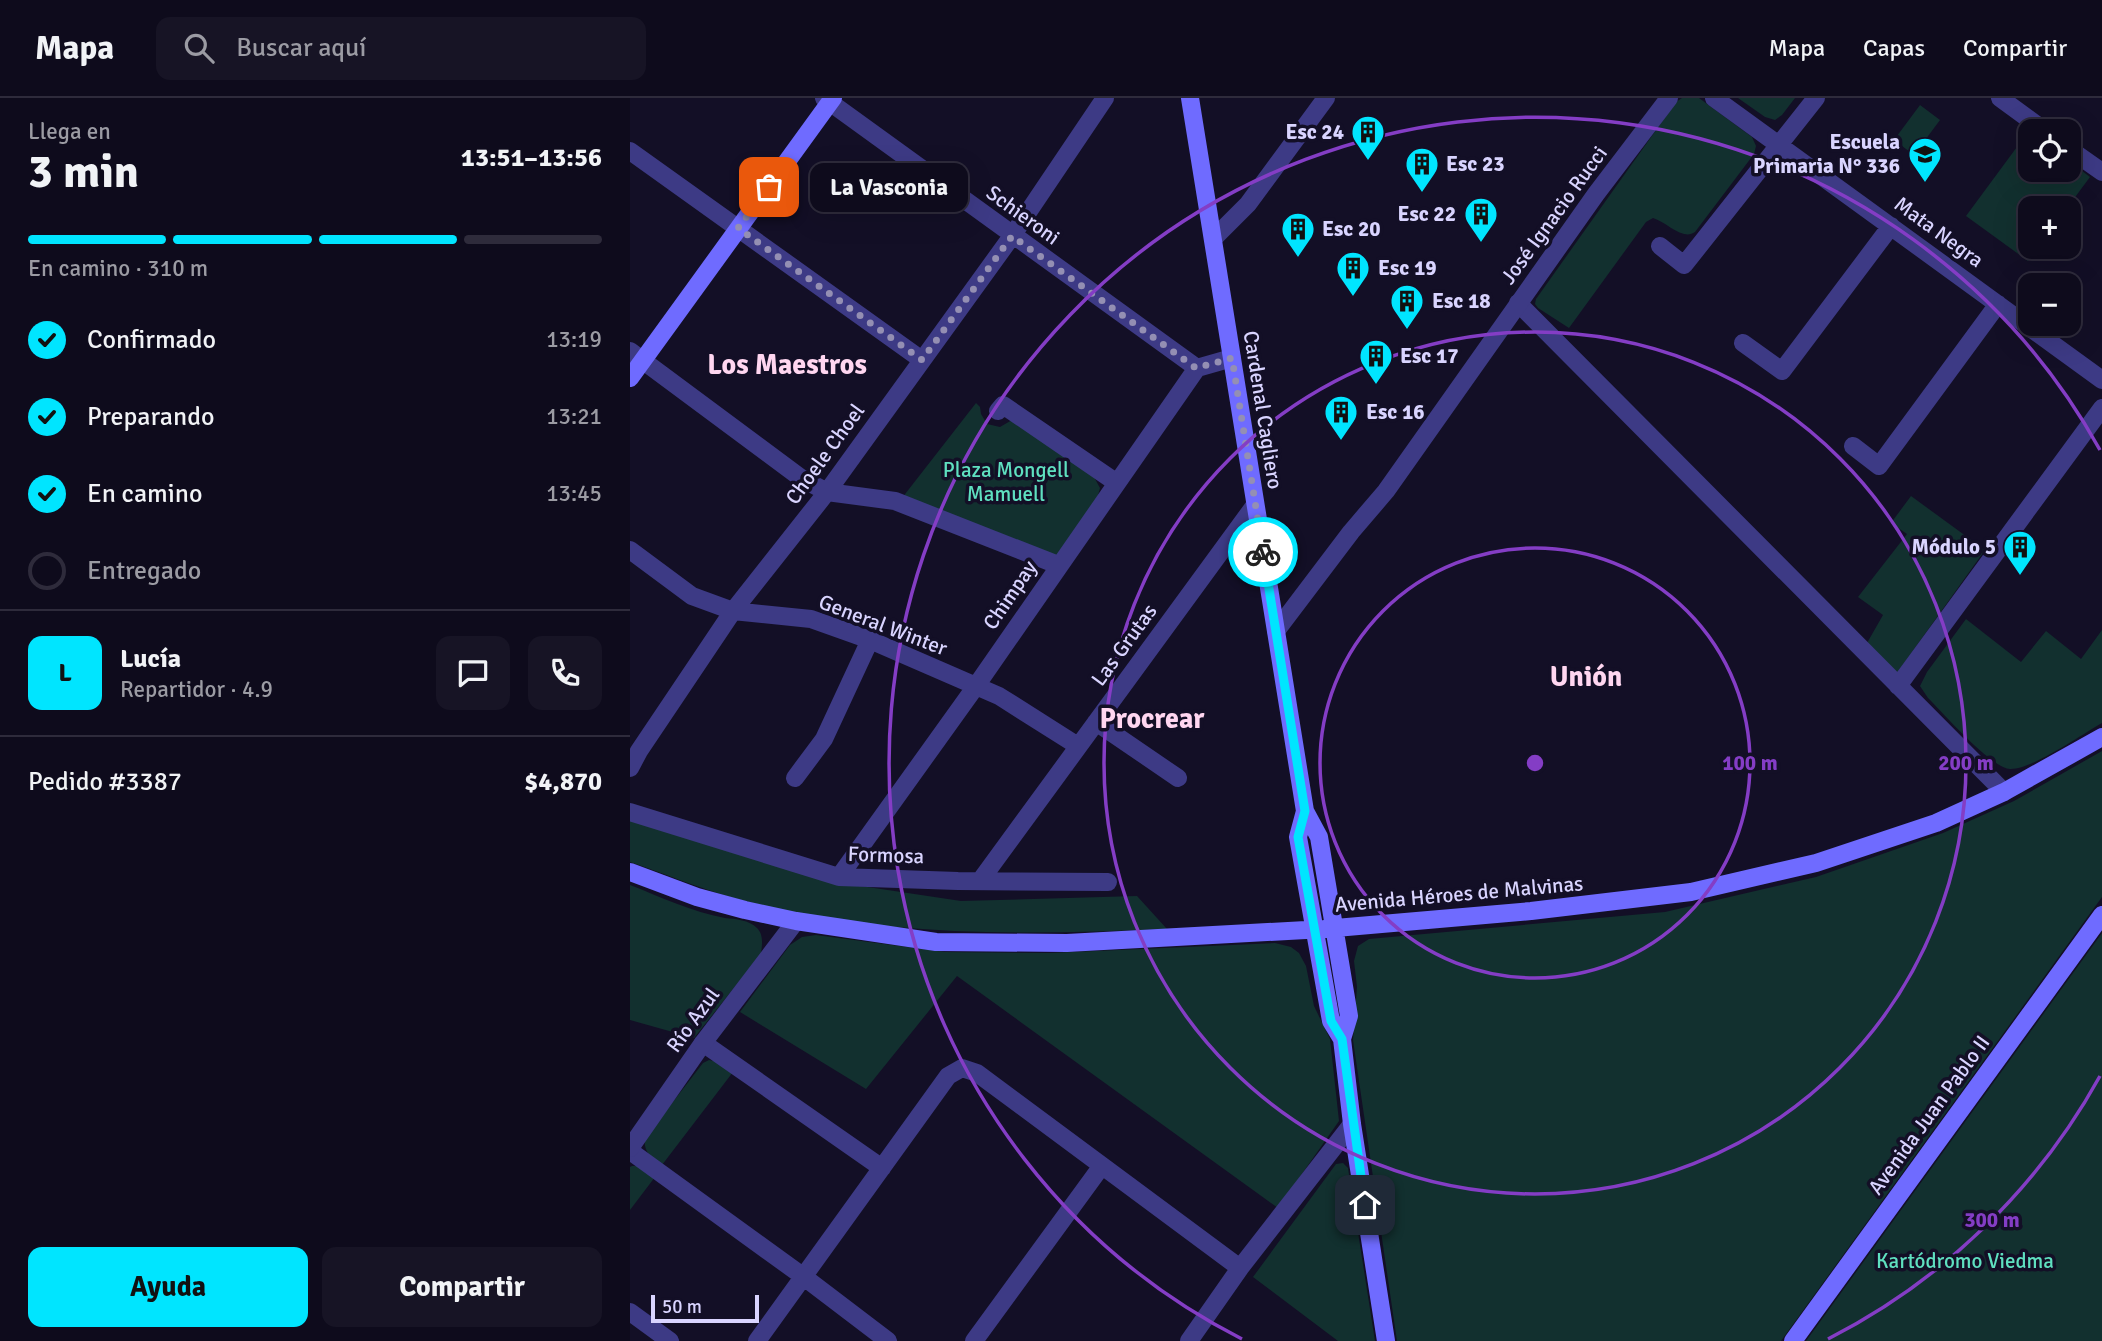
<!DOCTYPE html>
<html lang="es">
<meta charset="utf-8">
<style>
body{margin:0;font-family:Signika,sans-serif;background:#171425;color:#f1f3f6;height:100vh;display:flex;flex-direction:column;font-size:26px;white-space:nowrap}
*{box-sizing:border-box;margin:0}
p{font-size:23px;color:#9b9ba3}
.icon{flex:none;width:38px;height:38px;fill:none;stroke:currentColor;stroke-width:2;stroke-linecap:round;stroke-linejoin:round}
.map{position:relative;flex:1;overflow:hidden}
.details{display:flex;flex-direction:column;background:#0e0b1c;width:630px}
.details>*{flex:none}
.fabs{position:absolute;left:1388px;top:21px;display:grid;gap:14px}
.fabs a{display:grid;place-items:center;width:63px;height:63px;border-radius:14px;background:#0e0b1c;box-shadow:0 7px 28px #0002,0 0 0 2px #2e2b3b;font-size:35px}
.scale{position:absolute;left:21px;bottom:18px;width:108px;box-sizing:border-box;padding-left:7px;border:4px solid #d9d4ff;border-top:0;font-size:19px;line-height:24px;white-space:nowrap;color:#d9d4ff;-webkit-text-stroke:5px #130f26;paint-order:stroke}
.pin{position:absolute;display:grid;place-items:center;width:60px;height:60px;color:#fff;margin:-30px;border-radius:14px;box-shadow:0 4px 10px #0006}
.courier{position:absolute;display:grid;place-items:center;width:70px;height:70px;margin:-35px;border:5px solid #00e5ff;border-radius:50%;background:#fff;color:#222;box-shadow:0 2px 9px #0007}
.bubble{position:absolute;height:49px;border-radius:14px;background:#0e0b1c;box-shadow:0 7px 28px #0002,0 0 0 2px #2e2b3b;font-size:23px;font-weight:700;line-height:49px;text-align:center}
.headline em{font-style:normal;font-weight:700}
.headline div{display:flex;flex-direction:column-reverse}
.headline{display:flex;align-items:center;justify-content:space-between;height:119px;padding:0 28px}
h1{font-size:46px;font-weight:700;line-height:52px}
.bar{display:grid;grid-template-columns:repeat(4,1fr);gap:10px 7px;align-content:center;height:84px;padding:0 28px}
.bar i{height:9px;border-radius:5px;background:#2e2b3b}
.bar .current{background:#00e5ff}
.bar p{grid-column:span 4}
.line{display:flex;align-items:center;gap:18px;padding:0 28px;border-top:2px solid #2e2b3b}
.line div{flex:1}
.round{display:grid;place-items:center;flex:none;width:74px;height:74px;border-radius:14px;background:#171425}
ol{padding:0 28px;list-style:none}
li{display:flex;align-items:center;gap:21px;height:77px}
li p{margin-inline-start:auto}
li .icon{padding:7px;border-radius:50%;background:#00e5ff;color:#111;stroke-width:4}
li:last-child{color:#9b9ba3}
li i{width:38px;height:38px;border:4px solid #2e2b3b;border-radius:50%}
.primary-button{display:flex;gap:14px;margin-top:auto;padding:14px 28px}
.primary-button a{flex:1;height:80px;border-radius:14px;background:#00e5ff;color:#111;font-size:28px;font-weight:700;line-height:80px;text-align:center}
.primary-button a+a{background:#171425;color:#f1f3f6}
header{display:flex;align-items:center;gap:42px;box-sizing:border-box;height:98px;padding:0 35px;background:#0e0b1c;border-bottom:2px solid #2e2b3b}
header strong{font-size:33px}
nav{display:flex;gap:38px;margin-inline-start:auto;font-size:24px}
.search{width:490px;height:63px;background:#171425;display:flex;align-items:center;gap:18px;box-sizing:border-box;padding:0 24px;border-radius:14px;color:#9b9ba3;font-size:26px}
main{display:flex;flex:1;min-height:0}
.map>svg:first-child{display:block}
.green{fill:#12302f}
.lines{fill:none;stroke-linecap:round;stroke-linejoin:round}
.minor{stroke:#3d3a85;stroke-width:18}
.tertiary{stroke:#3d3a85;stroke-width:18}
.secondary{stroke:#6f6bff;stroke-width:18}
.done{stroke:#948fb3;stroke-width:7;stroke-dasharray:0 12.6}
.route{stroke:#00e5ff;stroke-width:9}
.ring{fill:none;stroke:#843dc5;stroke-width:3.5}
.labels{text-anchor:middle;stroke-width:7;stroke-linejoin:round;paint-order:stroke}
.poi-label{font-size:21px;font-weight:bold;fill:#d9d4ff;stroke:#130f26;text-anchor:start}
.street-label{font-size:21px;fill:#d9d4ff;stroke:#130f26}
.park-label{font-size:21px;fill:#5fe0c0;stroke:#130f26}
.district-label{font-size:28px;font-weight:bold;fill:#ffd6f0;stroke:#130f26}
.centre{fill:#843dc5;stroke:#130f26;stroke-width:3.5}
.ring-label{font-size:21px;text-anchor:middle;font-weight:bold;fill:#843dc5;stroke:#130f26;stroke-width:7;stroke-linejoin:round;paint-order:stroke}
</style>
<header>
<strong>Mapa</strong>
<div class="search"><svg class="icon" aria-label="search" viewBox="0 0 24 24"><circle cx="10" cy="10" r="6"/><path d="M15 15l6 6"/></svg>Buscar aquí</div>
<nav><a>Mapa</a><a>Capas</a><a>Compartir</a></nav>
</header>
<main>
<section class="details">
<div class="headline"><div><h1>3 min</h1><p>Llega en</p></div><em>13:51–13:56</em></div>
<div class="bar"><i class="current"></i><i class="current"></i><i class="current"></i><i></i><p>En camino · 310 m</p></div>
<ol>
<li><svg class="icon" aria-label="check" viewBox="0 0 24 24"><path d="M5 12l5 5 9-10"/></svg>Confirmado<p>13:19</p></li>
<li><svg class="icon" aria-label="check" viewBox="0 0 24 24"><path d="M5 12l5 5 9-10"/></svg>Preparando<p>13:21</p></li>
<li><svg class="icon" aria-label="check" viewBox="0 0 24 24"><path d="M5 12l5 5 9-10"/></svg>En camino<p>13:45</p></li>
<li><i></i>Entregado</li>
</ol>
<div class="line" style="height:126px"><b class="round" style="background:#00e5ff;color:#111">L</b><div><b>Lucía</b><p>Repartidor · 4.9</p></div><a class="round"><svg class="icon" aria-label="chat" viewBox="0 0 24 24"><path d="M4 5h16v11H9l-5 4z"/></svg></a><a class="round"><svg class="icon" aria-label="phone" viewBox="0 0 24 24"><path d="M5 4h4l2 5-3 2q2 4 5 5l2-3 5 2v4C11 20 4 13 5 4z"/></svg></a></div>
<div class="line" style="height:91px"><div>Pedido #3387</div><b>$4,870</b></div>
<div class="primary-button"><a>Ayuda</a><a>Compartir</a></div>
</section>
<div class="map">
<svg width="1472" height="1243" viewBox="0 0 1472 1243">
<rect width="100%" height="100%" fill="#130f26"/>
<!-- green -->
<path class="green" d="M1052,0H1069L1122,39L1126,48L1124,56L1065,134C1052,143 1037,124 1023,120L1016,124L939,230L908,210L905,206L906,201L1046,4Z
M1108,0H1165L1152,17L1145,22L1135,19Z
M1290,7L1310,22L1284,57L1264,42Z
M1398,34L1400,35V72H1438L1439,63L1460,79L1437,110H1400V149H1409L1398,163L1336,118Z
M346,305L350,309L351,316L357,326L370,329L382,322L464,379L470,390L467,401L427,457L415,458L272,400Z
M1281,398L1355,452L1267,575L1237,545L1253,517L1228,499L1277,436L1261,425Z
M1336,521L1391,564L1416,533L1451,561L1472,532V625C1451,637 1401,672 1380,671C1361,670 1313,615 1298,600L1290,588L1297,574Z
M1472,653V799L1151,1243H767L723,942L727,889L724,863L728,848L739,841L1035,814L1186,779L1313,735L1384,703Z
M0,721L211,785L331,803L507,798L537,831C387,837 247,840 100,799C66,789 33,775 0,764Z
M0,787C31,799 62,814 95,820C106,821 119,822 127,830C134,837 132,847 131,856L64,940L0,922Z
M1472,835V1243H1176Z
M186,837L315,854L420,855L645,845L661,849L669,855L676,868L684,908L700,941L709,1023L648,1110L327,878L236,991L110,914L160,847L172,839Z
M79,962L88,964L103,974L32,1067C21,1059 13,1054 15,1040L73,965Z
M713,1065L718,1070L745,1243H708L623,1179L706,1066Z
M2,1068H11L25,1079L0,1112V1069Z"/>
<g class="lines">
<!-- minor -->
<path class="minor" d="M194,0L567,270
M1084,0L1472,282
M1370,0L1415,33
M1438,50L1472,74
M0,53L292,262
M583,141L618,106L696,0
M1030,148L1054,167L1186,0
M888,205L1374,694
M1113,245L1152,273L1261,128
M0,253L171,380L197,394L265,403L428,467
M368,313L373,307L487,385
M1223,348L1249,368L1368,206
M0,452L62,498L103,513L181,521L240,542L369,598L448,648
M1268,588L1472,310
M466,624L548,680
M0,670L9,653L103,513L197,394L382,138L475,0
M165,680L194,641L240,542
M0,714L209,779L328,783L478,784
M209,779L346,588L567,270L602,260
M350,783L625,407
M73,945L252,1070
M0,1053L174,1179L258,1243
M0,1214L40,1243
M127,1243L318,978L332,970L347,975L610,1170
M344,1243L471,1069
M559,1243L610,1170L722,1026"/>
<!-- tertiary -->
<path class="tertiary" d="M646,533L721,434L756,393L966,96L1039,0
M0,1050L73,945L166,823"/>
<!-- secondary -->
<path class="secondary" d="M560,0L675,713L689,739L719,918L712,941L722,1026L756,1243
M0,280L203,0
M675,713L668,739L701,923L712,941
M0,774L67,799L115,812L166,823L306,844L437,845L694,831L901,813L1061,794L1186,765L1306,725L1374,694L1472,639
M1163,1243L1472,817"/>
</g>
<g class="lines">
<!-- done -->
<path class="done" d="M139,89L108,130L292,262L382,138L566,270L602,260L633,454"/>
<!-- route -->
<path class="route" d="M633,454L675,713L668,739L701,923L712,941L735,1107"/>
</g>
<!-- distance rings -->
<g class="ring">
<circle cx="905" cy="665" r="215"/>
<circle cx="905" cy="665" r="431"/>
<path d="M1470 978A646 646 0 0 1 1198 1241M612 1241A646 646 0 1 1 1470 352"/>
</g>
<!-- icons -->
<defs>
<symbol id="building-pin" viewBox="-11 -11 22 30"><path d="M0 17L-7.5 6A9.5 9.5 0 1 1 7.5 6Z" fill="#00e5ff" stroke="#130f26"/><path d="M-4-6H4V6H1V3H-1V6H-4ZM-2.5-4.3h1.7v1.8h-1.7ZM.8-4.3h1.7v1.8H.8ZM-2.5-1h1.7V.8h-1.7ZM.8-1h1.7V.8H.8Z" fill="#111"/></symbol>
<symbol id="school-pin" viewBox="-11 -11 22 30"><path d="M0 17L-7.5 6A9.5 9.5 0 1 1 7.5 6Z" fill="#00e5ff" stroke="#130f26"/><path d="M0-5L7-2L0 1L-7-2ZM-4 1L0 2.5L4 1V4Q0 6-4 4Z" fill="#111"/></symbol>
</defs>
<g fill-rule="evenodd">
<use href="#building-pin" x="719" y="15" width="38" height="52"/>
<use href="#school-pin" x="1276" y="37" width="38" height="52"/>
<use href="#building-pin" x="773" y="47" width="38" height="52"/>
<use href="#building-pin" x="832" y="97" width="38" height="52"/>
<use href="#building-pin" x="649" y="112" width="38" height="52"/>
<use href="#building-pin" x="704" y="151" width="38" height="52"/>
<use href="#building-pin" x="758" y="184" width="38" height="52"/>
<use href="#building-pin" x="727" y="239" width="38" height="52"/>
<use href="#building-pin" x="692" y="295" width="38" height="52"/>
<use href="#building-pin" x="1371" y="430" width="38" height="52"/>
</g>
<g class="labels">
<!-- poi labels -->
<g class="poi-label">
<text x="714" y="41" text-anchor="end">Esc 24</text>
<text x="1270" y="51" text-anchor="end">Escuela<tspan x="1270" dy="24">Primaria N° 336</tspan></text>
<text x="816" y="73">Esc 23</text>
<text x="826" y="123" text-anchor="end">Esc 22</text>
<text x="692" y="138">Esc 20</text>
<text x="748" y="177">Esc 19</text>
<text x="802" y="210">Esc 18</text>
<text x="770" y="265">Esc 17</text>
<text x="736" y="321">Esc 16</text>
<text x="1366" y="456" text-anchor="end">Módulo 5</text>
</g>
<!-- street labels -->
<g class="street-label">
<text transform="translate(393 117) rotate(36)" y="7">Schieroni</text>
<text transform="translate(924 117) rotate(-54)" y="7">José Ignacio Rucci</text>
<text transform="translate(1309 134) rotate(36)" y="7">Mata Negra</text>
<text transform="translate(633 312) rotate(81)" y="7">Cardenal Cagliero</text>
<text transform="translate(195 356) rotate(-54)" y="7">Choele Choel</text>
<text transform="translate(380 497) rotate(-56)" y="7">Chimpay</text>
<text transform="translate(253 527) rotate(21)" y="7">General Winter</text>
<text transform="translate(494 547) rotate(-54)" y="7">Las Grutas</text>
<text transform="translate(256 757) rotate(2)" y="7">Formosa</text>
<text transform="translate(829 796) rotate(-5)" y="7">Avenida Héroes de Malvinas</text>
<text transform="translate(63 922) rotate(-54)" y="7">Río Azul</text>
<text transform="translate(1299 1017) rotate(-54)" y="7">Avenida Juan Pablo II</text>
</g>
<!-- park labels -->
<g class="park-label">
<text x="376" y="379">Plaza Mongell<tspan x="376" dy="24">Mamuell</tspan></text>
<text x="1335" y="1170">Kartódromo Viedma</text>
</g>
<!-- district labels -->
<g class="district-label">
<text x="157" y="276">Los Maestros</text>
<text x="956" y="588">Unión</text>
<text x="522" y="630">Procrear</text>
</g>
</g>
<circle cx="905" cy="665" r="10" class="centre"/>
<g class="ring-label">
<text x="1120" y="672">100 m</text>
<text x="1336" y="672">200 m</text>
<text x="1362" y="1129">300 m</text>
</g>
</svg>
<div class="fabs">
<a><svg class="icon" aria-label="locate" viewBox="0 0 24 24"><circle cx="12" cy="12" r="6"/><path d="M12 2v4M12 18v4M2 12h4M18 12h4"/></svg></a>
<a>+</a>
<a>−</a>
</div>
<div class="scale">50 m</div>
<div class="pin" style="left:139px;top:89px;background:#ea580c"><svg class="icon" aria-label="bag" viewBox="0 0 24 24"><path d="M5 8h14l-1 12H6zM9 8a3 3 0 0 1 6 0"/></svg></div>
<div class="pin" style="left:735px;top:1107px;background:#1f2937"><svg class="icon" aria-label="home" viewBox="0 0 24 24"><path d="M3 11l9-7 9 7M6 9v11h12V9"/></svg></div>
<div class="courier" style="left:633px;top:454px"><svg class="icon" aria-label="bike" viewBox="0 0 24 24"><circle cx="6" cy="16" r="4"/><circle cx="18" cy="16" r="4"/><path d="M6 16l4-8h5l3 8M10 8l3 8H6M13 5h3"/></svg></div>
<div class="bubble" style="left:180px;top:65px;width:158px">La Vasconia</div>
</div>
</main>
